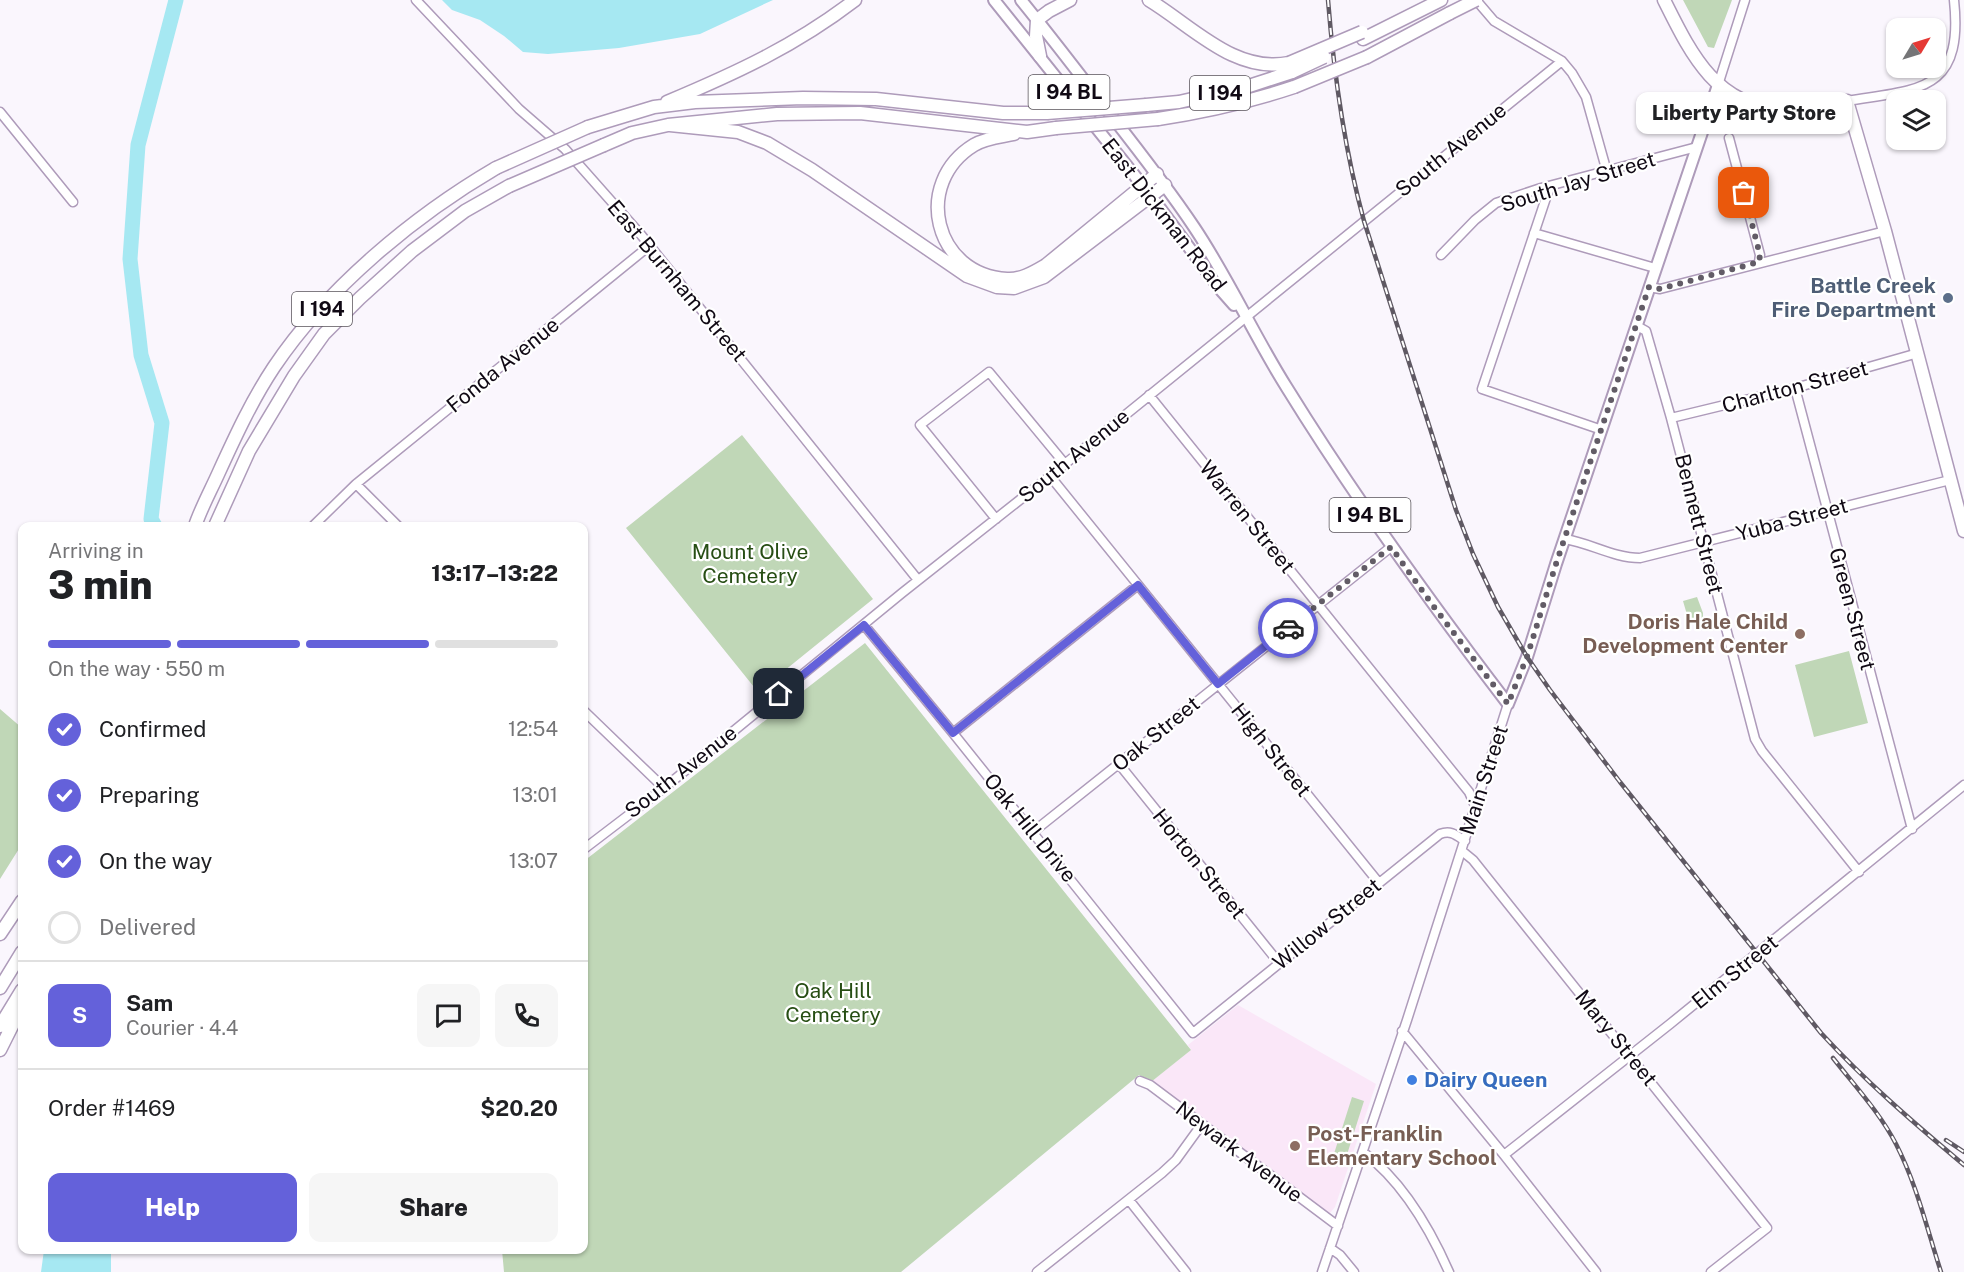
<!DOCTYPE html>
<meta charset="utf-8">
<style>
body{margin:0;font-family:"Public Sans",sans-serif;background:#f6f6f6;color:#202124;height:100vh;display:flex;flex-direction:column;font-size:22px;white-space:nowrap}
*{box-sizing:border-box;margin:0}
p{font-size:20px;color:#757577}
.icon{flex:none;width:33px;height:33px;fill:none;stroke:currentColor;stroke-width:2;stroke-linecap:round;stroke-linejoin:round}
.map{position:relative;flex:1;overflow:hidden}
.details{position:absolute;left:18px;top:522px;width:570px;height:732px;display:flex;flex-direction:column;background:#fff;border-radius:12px;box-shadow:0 2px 4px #0004}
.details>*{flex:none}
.needle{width:39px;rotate:52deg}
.tools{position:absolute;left:1886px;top:18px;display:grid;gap:12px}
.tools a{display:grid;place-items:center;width:60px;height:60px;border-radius:12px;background:#fff;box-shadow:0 2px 4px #0004;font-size:30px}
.pin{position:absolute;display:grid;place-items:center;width:51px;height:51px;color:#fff;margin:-26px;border-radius:12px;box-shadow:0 3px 9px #0006}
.courier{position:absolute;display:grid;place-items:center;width:60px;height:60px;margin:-30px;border:4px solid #6461da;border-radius:50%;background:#fff;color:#222;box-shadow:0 2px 8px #0007}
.bubble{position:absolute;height:42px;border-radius:12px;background:#fff;box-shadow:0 2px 4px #0004;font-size:20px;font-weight:800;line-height:42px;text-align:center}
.head em{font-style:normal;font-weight:800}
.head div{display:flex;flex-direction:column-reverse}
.head{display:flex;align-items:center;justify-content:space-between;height:102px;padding:0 30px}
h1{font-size:39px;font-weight:800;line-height:45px}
.bar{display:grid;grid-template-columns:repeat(4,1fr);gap:9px 6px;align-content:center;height:72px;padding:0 30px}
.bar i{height:8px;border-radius:4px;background:#e0e0e0}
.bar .current{background:#6461da}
.bar p{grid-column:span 4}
.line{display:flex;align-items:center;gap:15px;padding:0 30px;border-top:2px solid #e0e0e0}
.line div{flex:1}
.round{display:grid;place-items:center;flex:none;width:63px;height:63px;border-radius:12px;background:#f6f6f6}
ol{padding:0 30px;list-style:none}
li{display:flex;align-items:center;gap:18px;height:66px}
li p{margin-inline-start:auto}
li .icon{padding:6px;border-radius:50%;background:#6461da;color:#fff;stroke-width:4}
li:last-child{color:#757577}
li i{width:33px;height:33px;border:3px solid #e0e0e0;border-radius:50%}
.primary-button{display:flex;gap:12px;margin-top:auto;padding:12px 30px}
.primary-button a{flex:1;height:69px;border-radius:12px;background:#6461da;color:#fff;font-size:24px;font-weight:800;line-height:69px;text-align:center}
.primary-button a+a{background:#f6f6f6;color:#202124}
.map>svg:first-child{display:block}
.education{fill:#fae7f8}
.green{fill:#c0d7b7}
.water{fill:#a6e8f2}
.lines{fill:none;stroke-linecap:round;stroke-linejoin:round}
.river{stroke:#a6e8f2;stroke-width:15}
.minor-casing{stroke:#ae9bba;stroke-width:11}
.major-casing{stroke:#ae9bba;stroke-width:14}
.highway-casing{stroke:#ae9bba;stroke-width:15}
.minor{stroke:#fff;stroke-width:8}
.major{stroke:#fff;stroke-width:10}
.highway{stroke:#fff;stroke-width:12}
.rail-casing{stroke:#5f5963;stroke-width:4.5}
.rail{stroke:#fff;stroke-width:2;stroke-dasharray:7;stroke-linecap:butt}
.highway-bridge-casing{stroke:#ae9bba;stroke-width:15;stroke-linecap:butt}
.highway-bridge{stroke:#fff;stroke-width:12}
.done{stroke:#625c66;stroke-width:6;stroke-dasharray:0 10.8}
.route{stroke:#6461da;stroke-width:8}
.service-dot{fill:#5c6f8a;stroke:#fff;stroke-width:2}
.education-dot{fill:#8d6e63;stroke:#fff;stroke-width:2}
.shop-dot{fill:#3f7fe0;stroke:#fff;stroke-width:2}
.labels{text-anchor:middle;stroke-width:4.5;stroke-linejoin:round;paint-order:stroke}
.shield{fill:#fff;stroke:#58535a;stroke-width:1.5}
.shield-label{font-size:20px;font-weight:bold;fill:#100914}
.street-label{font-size:21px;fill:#100914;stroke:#fff}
.service-label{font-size:21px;font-weight:bold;fill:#4e5e75;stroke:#fff;text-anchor:end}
.park-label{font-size:21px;fill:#274e14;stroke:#fff}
.education-label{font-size:21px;font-weight:bold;fill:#785e54;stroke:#fff;text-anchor:end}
.shop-label{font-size:21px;font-weight:bold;fill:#366cbe;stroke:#fff;text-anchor:start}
</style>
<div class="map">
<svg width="1964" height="1272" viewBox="0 0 1964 1272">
<rect width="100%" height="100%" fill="#faf6fd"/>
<!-- education -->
<path class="education" d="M1238,1005L1376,1084L1335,1207L1330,1213H1325L1151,1082L1191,1050L1188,1045Z"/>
<!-- green -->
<path class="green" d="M1683,0H1732L1714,48L1708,47Z
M742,435L873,599L758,692L626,528Z
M1697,597L1703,613V620L1690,625L1683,601Z
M865,643L1191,1050L1151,1082L1139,1075L901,1272H504L502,1250H584V861Z
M1849,651L1868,723L1814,737L1795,665Z
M0,709L22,728V844L0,879Z
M1352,1097L1364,1101L1344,1164L1332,1160Z"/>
<!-- water -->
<path class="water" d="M442,0H773L700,34L619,48L548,54L523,52L504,36L480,20L452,10Z
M44,1250H111V1272H41Z"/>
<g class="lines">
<!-- river -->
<path class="river" d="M155,526L151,519L162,423L141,355L130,259L138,145L176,0"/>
<defs>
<path id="minor" d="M416,0L519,109L565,149L642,236L918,580
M1476,0L1494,21L1562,61L1572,73L1586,97L1607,172
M1718,85L1745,0
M1847,101C1917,89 1964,94 1954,0
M0,112L73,202
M1729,138L1760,255L1759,262
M1550,186L1482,389L1602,430
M1534,233L1655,268
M1441,255L1475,220L1496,203L1541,188L1697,147
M1649,287L1660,289L1885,231
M1637,326L1646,331L1671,418L1755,739L1762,751L1859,872
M1795,388L1912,829
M1149,395L1469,792L1476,808
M1671,418L1795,388L1918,353
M1050,476L1379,883
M356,484L398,526
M996,519L920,425L989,372L1065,464
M313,526L356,484L643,251L650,247
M1565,539C1590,543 1614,558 1640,558L1950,480
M864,625L953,733L1193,1033L1440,834C1451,830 1456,835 1465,841
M584,711L664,788
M953,733L1138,585
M1119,764L1279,963
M1033,832L1391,547
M584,849L664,788L902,593L1050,476L1562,61
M1462,851L1473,860L1767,1228L1711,1272
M1402,1031L1504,1155L1596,1272
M1140,1081L1150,1085L1338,1226
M1363,1152C1401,1180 1430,1229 1449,1272
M1504,1155L1670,1024L1964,785
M1129,1200L1186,1272
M1330,1248L1340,1255L1354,1272
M1037,1272L1162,1173L1176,1160L1202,1124
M1322,1272L1407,1020L1508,704"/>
<path id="major" d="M994,0L1151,196L1219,288L1234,305
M1021,0C1051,37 1081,76 1110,114C1139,151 1168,188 1194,227C1229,279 1254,336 1287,388C1355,498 1430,602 1508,704
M1508,704L1527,657L1556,564L1718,85"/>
<path id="highway" d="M1149,0C1192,26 1235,74 1289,63
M1664,0C1690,52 1716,108 1783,109C1805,110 1826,104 1847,101L1885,231L1964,531
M1363,39L1441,0
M1040,56L1036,36L1037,20L1049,11L1070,0
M1367,57L1450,13
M667,102C736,73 795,46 855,0
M1146,105L1179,102L1249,86L1292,72
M1158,119C1205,112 1249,102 1294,87
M670,125L738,132L767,143L812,170L967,276L997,287L1014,288L1044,277L1165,185
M588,127L654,107L695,102L803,98L876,99L1003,113H1047
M1014,134C1000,137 986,138 974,145C912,183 934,275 1007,279C1021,280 1034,272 1046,265L1157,174
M604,145L632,133L668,125L777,114L860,113L1027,132L1056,128
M195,526C201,508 211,490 219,472C235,437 252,400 274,367C327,288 414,216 496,168
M215,526L249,451L294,376L324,334L360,298L412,251L465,211L509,186
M0,934L22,901
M0,988L22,952
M0,1026L22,990
M0,1050L22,1006"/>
</defs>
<!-- minor casing -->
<use href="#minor" class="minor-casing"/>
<!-- major casing -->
<use href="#major" class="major-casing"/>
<!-- highway casing -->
<use href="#highway" class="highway-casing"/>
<!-- minor -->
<use href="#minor" class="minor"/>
<!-- major -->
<use href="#major" class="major"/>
<!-- highway -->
<use href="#highway" class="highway"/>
<defs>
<path id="rail" d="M1328,0C1334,75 1344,148 1364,221L1456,510L1473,554L1498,607L1527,657L1550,690L1620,782L1821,1033C1865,1081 1914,1123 1964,1165
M1833,1058C1855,1086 1880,1113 1896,1144C1917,1185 1927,1229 1941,1272
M1946,1140L1964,1152"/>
</defs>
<!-- rail casing -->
<use href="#rail" class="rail-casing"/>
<!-- rail -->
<use href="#rail" class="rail"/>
<defs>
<path id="highway-bridge" d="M1450,13L1476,0
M1289,63L1362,32
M1292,72L1324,57
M1294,87L1367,57
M1047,113L1146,105
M1056,128L1158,119
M496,168L588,127
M509,186L604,145"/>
</defs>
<!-- highway-bridge casing -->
<use href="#highway-bridge" class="highway-bridge-casing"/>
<!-- highway-bridge -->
<use href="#highway-bridge" class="highway-bridge"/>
</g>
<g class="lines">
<!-- done -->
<path class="done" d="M1288,628L1391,547L1434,607L1508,704L1527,657L1556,564L1649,287L1660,289L1759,262L1760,255L1744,193"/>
<!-- route -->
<path class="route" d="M779,694L864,625L953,733L1138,585L1218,684L1288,628"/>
</g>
<!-- markers -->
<circle class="service-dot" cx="1948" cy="298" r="6"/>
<g class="education-dot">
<circle cx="1800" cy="634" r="6"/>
<circle cx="1295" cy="1146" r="6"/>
</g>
<circle class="shop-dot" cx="1412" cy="1080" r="6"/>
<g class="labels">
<!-- shield labels -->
<g class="shield">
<rect x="1028.5" y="75" width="81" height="34" rx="4.5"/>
<rect x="1190" y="76" width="60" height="34" rx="4.5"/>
<rect x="292" y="292" width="60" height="34" rx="4.5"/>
<rect x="1329.5" y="498" width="81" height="34" rx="4.5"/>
</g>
<g class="shield-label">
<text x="1069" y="99">I 94 BL</text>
<text x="1220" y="100">I 194</text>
<text x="322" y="316">I 194</text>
<text x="1370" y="522">I 94 BL</text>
</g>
<!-- street labels -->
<g class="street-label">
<text transform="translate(1451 150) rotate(-39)" y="7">South Avenue</text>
<text transform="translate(1578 182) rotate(-17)" y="7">South Jay Street</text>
<text transform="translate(1164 215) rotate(52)" y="7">East Dickman Road</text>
<text transform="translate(677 281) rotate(50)" y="7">East Burnham Street</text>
<text transform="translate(503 365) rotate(-39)" y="7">Fonda Avenue</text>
<text transform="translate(1795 387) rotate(-15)" y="7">Charlton Street</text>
<text transform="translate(1074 456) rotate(-39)" y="7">South Avenue</text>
<text transform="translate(1247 517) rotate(51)" y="7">Warren Street</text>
<text transform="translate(1792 520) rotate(-15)" y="7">Yuba Street</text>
<text transform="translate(1699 524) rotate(76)" y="7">Bennett Street</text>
<text transform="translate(1852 609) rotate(75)" y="7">Green Street</text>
<text transform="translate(1156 734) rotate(-39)" y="7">Oak Street</text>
<text transform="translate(1271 750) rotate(51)" y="7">High Street</text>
<text transform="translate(681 772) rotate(-38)" y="7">South Avenue</text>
<text transform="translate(1484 780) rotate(-72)" y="7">Main Street</text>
<text transform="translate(1030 828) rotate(51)" y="7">Oak Hill Drive</text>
<text transform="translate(1199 864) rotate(51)" y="7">Horton Street</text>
<text transform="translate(1327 924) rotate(-39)" y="7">Willow Street</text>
<text transform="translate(1735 972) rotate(-39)" y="7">Elm Street</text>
<text transform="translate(1616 1038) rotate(51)" y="7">Mary Street</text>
<text transform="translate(1239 1152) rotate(37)" y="7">Newark Avenue</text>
</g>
<!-- service labels -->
<g class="service-label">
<text x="1936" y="293">Battle Creek<tspan x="1936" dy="24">Fire Department</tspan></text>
</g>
<!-- park labels -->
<g class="park-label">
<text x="750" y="559">Mount Olive<tspan x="750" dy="24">Cemetery</tspan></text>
<text x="833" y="998">Oak Hill<tspan x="833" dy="24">Cemetery</tspan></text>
</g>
<!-- education labels -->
<g class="education-label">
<text x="1788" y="629">Doris Hale Child<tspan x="1788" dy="24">Development Center</tspan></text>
<text x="1307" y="1141" text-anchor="start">Post-Franklin<tspan x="1307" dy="24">Elementary School</tspan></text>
</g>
<!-- shop labels -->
<g class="shop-label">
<text x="1424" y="1087">Dairy Queen</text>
</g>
</g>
</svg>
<div class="tools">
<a><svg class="needle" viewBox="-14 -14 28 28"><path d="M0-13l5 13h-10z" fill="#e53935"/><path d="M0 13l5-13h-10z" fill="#757577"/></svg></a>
<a><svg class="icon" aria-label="layers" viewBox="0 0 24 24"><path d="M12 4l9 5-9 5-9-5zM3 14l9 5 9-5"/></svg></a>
</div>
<div class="pin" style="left:1744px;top:193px;background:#ea580c"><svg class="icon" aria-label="bag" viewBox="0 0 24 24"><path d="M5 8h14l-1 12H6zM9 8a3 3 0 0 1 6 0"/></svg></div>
<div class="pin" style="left:779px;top:694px;background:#1f2937"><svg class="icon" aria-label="home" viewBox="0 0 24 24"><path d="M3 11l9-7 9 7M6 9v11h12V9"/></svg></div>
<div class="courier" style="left:1288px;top:628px"><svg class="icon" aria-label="car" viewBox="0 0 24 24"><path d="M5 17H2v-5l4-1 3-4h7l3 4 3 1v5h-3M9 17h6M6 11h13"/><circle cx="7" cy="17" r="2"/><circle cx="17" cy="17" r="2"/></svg></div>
<div class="bubble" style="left:1636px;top:92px;width:216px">Liberty Party Store</div>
<section class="details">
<div class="head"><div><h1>3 min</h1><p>Arriving in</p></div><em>13:17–13:22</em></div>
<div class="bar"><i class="current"></i><i class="current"></i><i class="current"></i><i></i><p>On the way · 550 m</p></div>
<ol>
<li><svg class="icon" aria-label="check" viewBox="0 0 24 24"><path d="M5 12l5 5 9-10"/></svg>Confirmed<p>12:54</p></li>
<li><svg class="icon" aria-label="check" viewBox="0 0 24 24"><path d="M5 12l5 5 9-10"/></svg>Preparing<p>13:01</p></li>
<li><svg class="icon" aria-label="check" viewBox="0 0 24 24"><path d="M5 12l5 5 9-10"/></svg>On the way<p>13:07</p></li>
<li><i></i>Delivered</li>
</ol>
<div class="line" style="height:108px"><b class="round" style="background:#6461da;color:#fff">S</b><div><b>Sam</b><p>Courier · 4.4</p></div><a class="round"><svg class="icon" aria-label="chat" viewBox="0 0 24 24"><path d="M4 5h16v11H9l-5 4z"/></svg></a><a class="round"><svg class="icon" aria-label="phone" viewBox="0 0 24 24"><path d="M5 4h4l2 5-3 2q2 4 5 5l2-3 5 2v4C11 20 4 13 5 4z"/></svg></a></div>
<div class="line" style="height:78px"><div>Order #1469</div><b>$20.20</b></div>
<div class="primary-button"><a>Help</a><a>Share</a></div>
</section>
</div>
